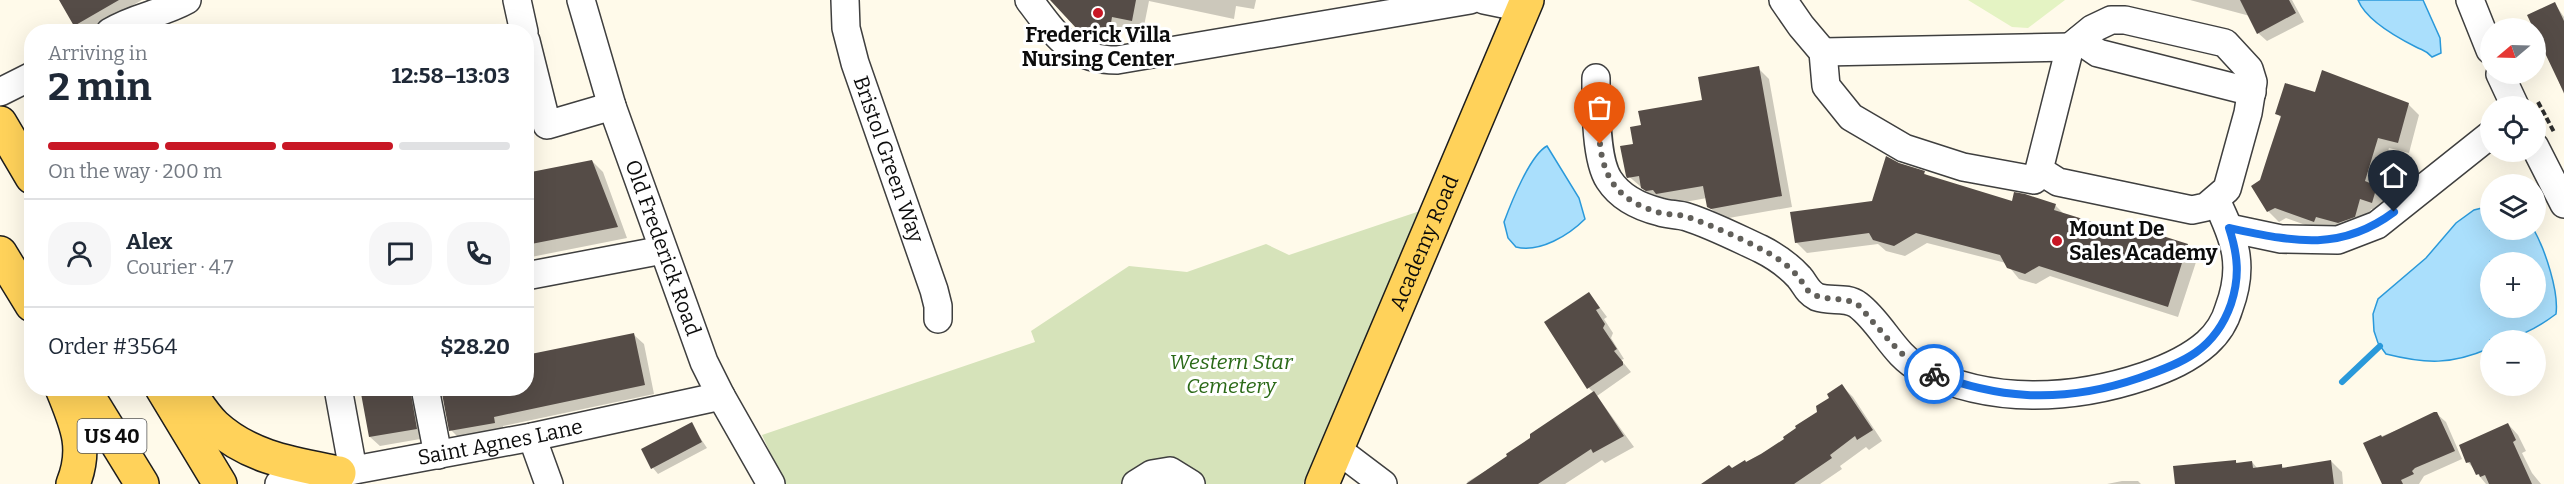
<!DOCTYPE html>
<meta charset="utf-8">
<style>
body{margin:0;font-family:Bitter,serif;background:#f6f6f7;color:#1f2937;height:100vh;display:flex;flex-direction:column;font-size:22px;white-space:nowrap}
*{box-sizing:border-box;margin:0}
p{font-size:20px;color:#747a83}
.icon{flex:none;width:33px;height:33px;fill:none;stroke:currentColor;stroke-width:2;stroke-linecap:round;stroke-linejoin:round}
.map{position:relative;flex:1;overflow:hidden}
.panel{position:absolute;left:24px;top:24px;width:510px;height:372px;display:flex;flex-direction:column;background:#fff;border-radius:24px;box-shadow:0 6px 24px #0002}
.panel>*{flex:none}
.needle{width:39px;rotate:251deg}
.fabs{position:absolute;left:2480px;top:18px;display:grid;gap:12px}
.fabs a{display:grid;place-items:center;width:66px;height:66px;border-radius:50%;background:#fff;box-shadow:0 6px 24px #0002;font-size:30px}
.pin{position:absolute;display:grid;place-items:center;width:51px;height:51px;color:#fff;margin:-62px -26px;border-radius:50% 50% 50% 0;rotate:-45deg;box-shadow:0 0 6px #0007}
.pin .icon{rotate:45deg}
.courier{position:absolute;display:grid;place-items:center;width:60px;height:60px;margin:-30px;border:4px solid #1a73e8;border-radius:50%;background:#fff;color:#222;box-shadow:0 2px 8px #0007}
.headline em{font-style:normal;font-weight:700}
.headline div{display:flex;flex-direction:column-reverse}
.headline{display:flex;align-items:center;justify-content:space-between;height:102px;padding:0 24px}
h1{font-size:39px;font-weight:700;line-height:45px}
.bar{display:grid;grid-template-columns:repeat(4,1fr);gap:9px 6px;align-content:center;height:72px;padding:0 24px}
.bar i{height:8px;border-radius:4px;background:#e0e1e3}
.bar .current{background:#c81725}
.bar p{grid-column:span 4}
.line{display:flex;align-items:center;gap:15px;padding:0 24px;border-top:2px solid #e0e1e3}
.line div{flex:1}
.round{display:grid;place-items:center;flex:none;width:63px;height:63px;border-radius:24px;background:#f6f6f7}
.map>svg:first-child{display:block}
.cemetery{fill:#d6e3ba}
.pitch{fill:#e4f3c3}
.water{fill:#aadffc;stroke:#2a99da;stroke-width:1.5;fill-rule:evenodd}
.shadow{fill:#0003}
.lines{fill:none;stroke-linecap:round;stroke-linejoin:round}
.stream{stroke:#2a99da;stroke-width:6}
.building{fill:#554c47}
.minor-casing{stroke:#3f3f3f;stroke-width:30}
.major-casing{stroke:#1d1d1d;stroke-width:36}
.path{stroke:#2e2e2e;stroke-width:4;stroke-dasharray:6 3;stroke-linecap:butt}
.minor{stroke:#fff;stroke-width:27}
.major{stroke:#ffd25a;stroke-width:33}
.done{stroke:#615f5a;stroke-width:6;stroke-dasharray:0 10.8}
.route{stroke:#1a73e8;stroke-width:8}
.poi-dot{fill:#c81725;stroke:#fff;stroke-width:2}
.labels{text-anchor:middle;stroke-width:6;stroke-linejoin:round;paint-order:stroke}
.shield{fill:#fff;stroke:#555;stroke-width:1.5}
.shield-label{font-size:20px;font-weight:bold;fill:#0c0c0c}
.poi-label{font-size:21px;font-weight:bold;fill:#0c0c0c;stroke:#fff}
.street-label{font-size:21px;fill:#0c0c0c;stroke:#fff}
.park-label{font-size:21px;font-style:italic;fill:#2a6917;stroke:#fff}
</style>
<div class="map">
<svg width="2564" height="484" viewBox="0 0 2564 484">
<rect width="100%" height="100%" fill="#fffaea"/>
<!-- cemetery -->
<path class="cemetery" d="M1423,210L1303,484H785L762,435L1035,342L1031,331L1129,266L1187,272L1266,244L1289,255Z"/>
<!-- pitch -->
<path class="pitch" d="M1968,0H2065L2028,28L2012,27Z"/>
<!-- water -->
<path class="water" d="M2358,0H2423L2440,38L2441,53L2432,57C2426,50 2424,51 2416,47C2398,38 2366,20 2358,0Z
M1547,146L1579,198L1585,219C1569,235 1540,253 1516,247L1508,238L1504,222C1511,203 1530,155 1547,146Z
M2490,206V230H2534C2545,250 2559,291 2556,314C2536,329 2516,340 2490,340V348C2451,365 2426,364 2386,354L2378,343L2374,331L2373,314L2378,299L2426,258L2456,223L2474,210ZM2490,262H2535V308H2490Z"/>
<!-- shadow -->
<path class="shadow" d="M61,0H142L86,32H82L75,25Z
M1062,0H1256L1254,9L1236,6L1234,19L1149,1L1143,31L1123,27L1120,39L1105,36L1104,42L1089,39L1078,28Z
M2190,0H2292L2304,22L2267,41L2258,33L2250,16Z
M2555,4L2564,17V94L2559,82L2561,81Z
M1758,68L1769,79L1792,207L1723,219L1709,207L1707,198L1668,205L1654,198L1626,174L1642,127L1704,102Z
M2316,94L2408,104L2419,115L2409,153L2389,148L2377,187L2388,198L2383,213L2371,209L2365,227L2325,232L2286,218L2279,222L2268,211L2261,181L2282,119L2277,113Z
M592,161L603,172L627,238L526,258V174Z
M1898,164L1924,173L1928,176L2013,203L2055,205L2065,215L2145,240L2187,245L2198,256L2178,317L2050,276L2036,284L2019,279L2006,263L1927,243L1905,256L1886,251L1878,244L1807,253L1796,242L1873,202Z
M1589,293L1607,317L1604,319L1613,333L1611,338L1624,359L1621,360L1631,372L1597,396L1634,447L1605,463L1602,460L1565,484H1468L1467,482L1509,457L1594,393L1589,388Z
M634,335L644,344L654,394L503,426L504,432L461,440L451,430L526,388Z
M1842,386L1853,397L1882,441L1869,450L1866,447L1840,466L1842,469L1820,484H1721L1732,470L1786,440L1818,412Z
M361,388H423L426,438L380,446L370,437Z
M2437,414L2446,422L2462,459L2424,476L2419,484H2383L2365,443Z
M691,424L707,448L658,474L653,468Z
M2508,424L2518,435L2526,451L2522,453L2532,473L2541,484H2486L2468,462Z
M2235,461L2238,464L2252,462L2258,469L2282,466L2285,469L2331,461L2342,472L2343,484H2176Z
M2122,481H2138L2141,484H2107Z"/>
<g class="lines">
<!-- stream -->
<path class="stream" d="M2342,382L2380,346"/>
</g>
<!-- building -->
<path class="building" d="M59,0H119L74,26Z
M1050,0H1136L1132,21L1112,17L1110,29L1095,26L1093,32L1077,29Z
M2240,0H2289L2296,13L2257,34Z
M2555,2L2564,21V93L2527,15Z
M1759,66L1782,196L1711,209L1707,207L1703,186L1656,194L1653,190L1646,191L1641,188L1639,176L1627,178L1626,176L1620,146L1633,144L1630,127L1641,125L1638,111L1702,100L1698,77Z
M2322,70L2409,103L2398,143L2378,138L2365,181L2377,186L2372,203L2360,199L2355,217L2338,223L2316,217L2314,222L2275,208L2267,212L2251,186L2260,180L2269,152L2281,116L2275,114L2285,83L2315,92Z
M1886,156L1899,163L1925,171L1924,174L2012,201L2014,192L2025,194L2056,204L2054,210L2144,238L2147,231L2188,244L2168,307L2039,266L2025,274L2007,268L2000,255L1916,233L1894,246L1873,240L1869,233L1795,243L1790,212L1872,201Z
M592,160L618,227L526,245V173Z
M1589,292L1600,308L1596,310L1605,324L1603,328L1617,349L1614,351L1623,362V365L1587,389L1544,322Z
M634,333L645,385L494,417L495,423L449,431L441,388H526V355Z
M1842,384L1873,430L1857,440L1855,436L1830,455L1832,458L1794,484H1701L1729,465L1732,468L1745,460L1746,462L1761,454L1784,439L1783,437L1796,428L1795,426L1817,412L1816,406L1829,398L1827,394Z
M360,388H410L417,429L369,437Z
M1594,391L1624,436L1593,453L1591,449L1538,484H1466L1507,456L1506,454L1530,438V434Z
M2434,412H2437L2455,451L2415,468L2412,471L2414,474L2401,480L2403,484H2382L2363,443L2381,435L2382,437Z
M692,422L702,442L651,469L641,449Z
M2508,423L2516,440L2513,442L2532,484H2489L2485,475L2480,477L2479,474L2476,475L2470,462L2466,463L2459,445Z
M2236,460V463L2252,461L2253,468L2282,464V468L2331,460L2334,484H2175L2173,466Z"/>
<g class="lines">
<defs>
<g id="minor">
<path d="M517,0L524,32"/>
<path id="s1" d="M581,0L612,106L704,362L721,396L771,484"/>
<path id="s2" d="M845,0L846,28L855,63L934,290L938,306V319"/>
<path d="M1029,0C1055,34 1070,60 1117,60L1470,0"/>
<path d="M1484,0L1523,8"/>
<path d="M1783,0L1801,26L1823,52L1826,86L1851,117L1904,148L1963,167L2034,180L2039,170L2058,182L2192,210L2206,207L2227,189L2248,113L2253,82L2249,69L2225,43L2125,20H2111L2092,29L2070,47L2039,170"/>
<path d="M2470,0L2490,50"/>
<path d="M110,32C134,17 162,14 187,0"/>
<path d="M2079,40L2098,53L2252,92"/>
<path d="M526,41L547,125L612,106"/>
<path d="M1823,52L2070,47"/>
<path d="M2500,74L2515,106"/>
<path d="M1596,78C1596,104 1595,159 1609,180C1620,197 1640,207 1660,212C1669,215 1678,214 1687,217C1712,225 1737,238 1761,249C1775,256 1788,265 1799,277C1806,285 1807,292 1817,297C1830,302 1846,296 1858,305C1882,323 1894,356 1921,369C1990,405 2074,400 2145,376C2168,368 2189,359 2207,343C2218,333 2225,322 2229,308C2245,265 2235,240 2216,200"/>
<path d="M0,92L32,76"/>
<path d="M2535,147L2564,204"/>
<path d="M2229,228L2281,239L2338,240L2377,225L2490,135"/>
<path d="M526,276L663,250"/>
<path d="M338,388L353,470"/>
<path d="M425,388L438,455"/>
<path d="M532,437L549,484"/>
<path d="M1338,450L1383,484"/>
<path id="s3" d="M279,484L532,437L721,396"/>
<path d="M1136,484L1152,474L1170,471L1191,484"/>
</g>
<g id="major">
<path d="M0,123L32,177"/>
<path d="M0,253L32,305"/>
<path d="M62,388C76,423 88,447 73,484"/>
<path d="M83,388L142,484"/>
<path d="M162,388L220,484"/>
<path d="M186,388C195,400 204,416 215,426C250,458 294,464 339,473L333,484"/>
<path id="s4" d="M1322,484L1527,0"/>
</g>
</defs>
<!-- minor casing -->
<use href="#minor" class="minor-casing"/>
<!-- major casing -->
<use href="#major" class="major-casing"/>
<!-- path -->
<path class="path" d="M2538,102L2554,132"/>
<!-- minor -->
<use href="#minor" class="minor"/>
<!-- major -->
<use href="#major" class="major"/>
</g>
<g class="lines">
<!-- done -->
<path class="done" d="M1600,144C1604,183 1623,203 1661,213C1670,215 1680,214 1688,217C1713,226 1740,238 1763,250C1776,257 1790,266 1799,278C1803,282 1805,289 1810,292C1824,303 1843,295 1858,305C1863,309 1868,317 1873,322C1891,342 1907,364 1934,374"/>
<!-- route -->
<path class="route" d="M1934,374C1965,386 1994,393 2027,395C2065,397 2104,390 2139,378C2183,363 2215,350 2231,304C2240,277 2238,255 2229,228C2292,241 2339,253 2394,212"/>
</g>
<!-- markers -->
<g class="poi-dot">
<circle cx="1098" cy="13" r="6"/>
<circle cx="2057" cy="241" r="6"/>
</g>
<g class="labels">
<!-- shield labels -->
<rect class="shield" x="77.5" y="419" width="69" height="34" rx="4.5"/>
<g class="shield-label">
<text x="112" y="443">US 40</text>
</g>
<!-- poi labels -->
<g class="poi-label">
<text x="1098" y="42">Frederick Villa<tspan x="1098" dy="24">Nursing Center</tspan></text>
<text x="2069" y="236" text-anchor="start">Mount De<tspan x="2069" dy="24">Sales Academy</tspan></text>
</g>
<!-- street labels -->
<g class="street-label">
<text dy="7" stroke="none"><textPath href="#s2" startOffset="166">Bristol Green Way</textPath></text>
<text dy="7" stroke="none"><textPath href="#s4" startOffset="262">Academy Road</textPath></text>
<text dy="7" stroke="none"><textPath href="#s1" startOffset="261">Old Frederick Road</textPath></text>
<text dy="7" stroke="none"><textPath href="#s3" startOffset="225">Saint Agnes Lane</textPath></text>
</g>
<!-- park labels -->
<g class="park-label">
<text x="1231" y="369">Western Star<tspan x="1231" dy="24">Cemetery</tspan></text>
</g>
</g>
</svg>
<div class="fabs">
<a><svg class="needle" viewBox="-14 -14 28 28"><path d="M0-13l5 13h-10z" fill="#e53935"/><path d="M0 13l5-13h-10z" fill="#747a83"/></svg></a>
<a><svg class="icon" aria-label="locate" viewBox="0 0 24 24"><circle cx="12" cy="12" r="6"/><path d="M12 2v4M12 18v4M2 12h4M18 12h4"/></svg></a>
<a><svg class="icon" aria-label="layers" viewBox="0 0 24 24"><path d="M12 4l9 5-9 5-9-5zM3 14l9 5 9-5"/></svg></a>
<a>+</a>
<a>−</a>
</div>
<div class="pin" style="left:1600px;top:144px;background:#ea580c"><svg class="icon" aria-label="bag" viewBox="0 0 24 24"><path d="M5 8h14l-1 12H6zM9 8a3 3 0 0 1 6 0"/></svg></div>
<div class="pin" style="left:2394px;top:212px;background:#1f2937"><svg class="icon" aria-label="home" viewBox="0 0 24 24"><path d="M3 11l9-7 9 7M6 9v11h12V9"/></svg></div>
<div class="courier" style="left:1934px;top:374px"><svg class="icon" aria-label="bike" viewBox="0 0 24 24"><circle cx="6" cy="16" r="4"/><circle cx="18" cy="16" r="4"/><path d="M6 16l4-8h5l3 8M10 8l3 8H6M13 5h3"/></svg></div>
<section class="panel">
<div class="headline"><div><h1>2 min</h1><p>Arriving in</p></div><em>12:58–13:03</em></div>
<div class="bar"><i class="current"></i><i class="current"></i><i class="current"></i><i></i><p>On the way · 200 m</p></div>
<div class="line" style="height:108px"><a class="round"><svg class="icon" aria-label="person" viewBox="0 0 24 24"><circle cx="12" cy="8" r="4"/><path d="M4 21q1-7 8-7t8 7"/></svg></a><div><b>Alex</b><p>Courier · 4.7</p></div><a class="round"><svg class="icon" aria-label="chat" viewBox="0 0 24 24"><path d="M4 5h16v11H9l-5 4z"/></svg></a><a class="round"><svg class="icon" aria-label="phone" viewBox="0 0 24 24"><path d="M5 4h4l2 5-3 2q2 4 5 5l2-3 5 2v4C11 20 4 13 5 4z"/></svg></a></div>
<div class="line" style="height:78px"><div>Order #3564</div><b>$28.20</b></div>
</section>
</div>
